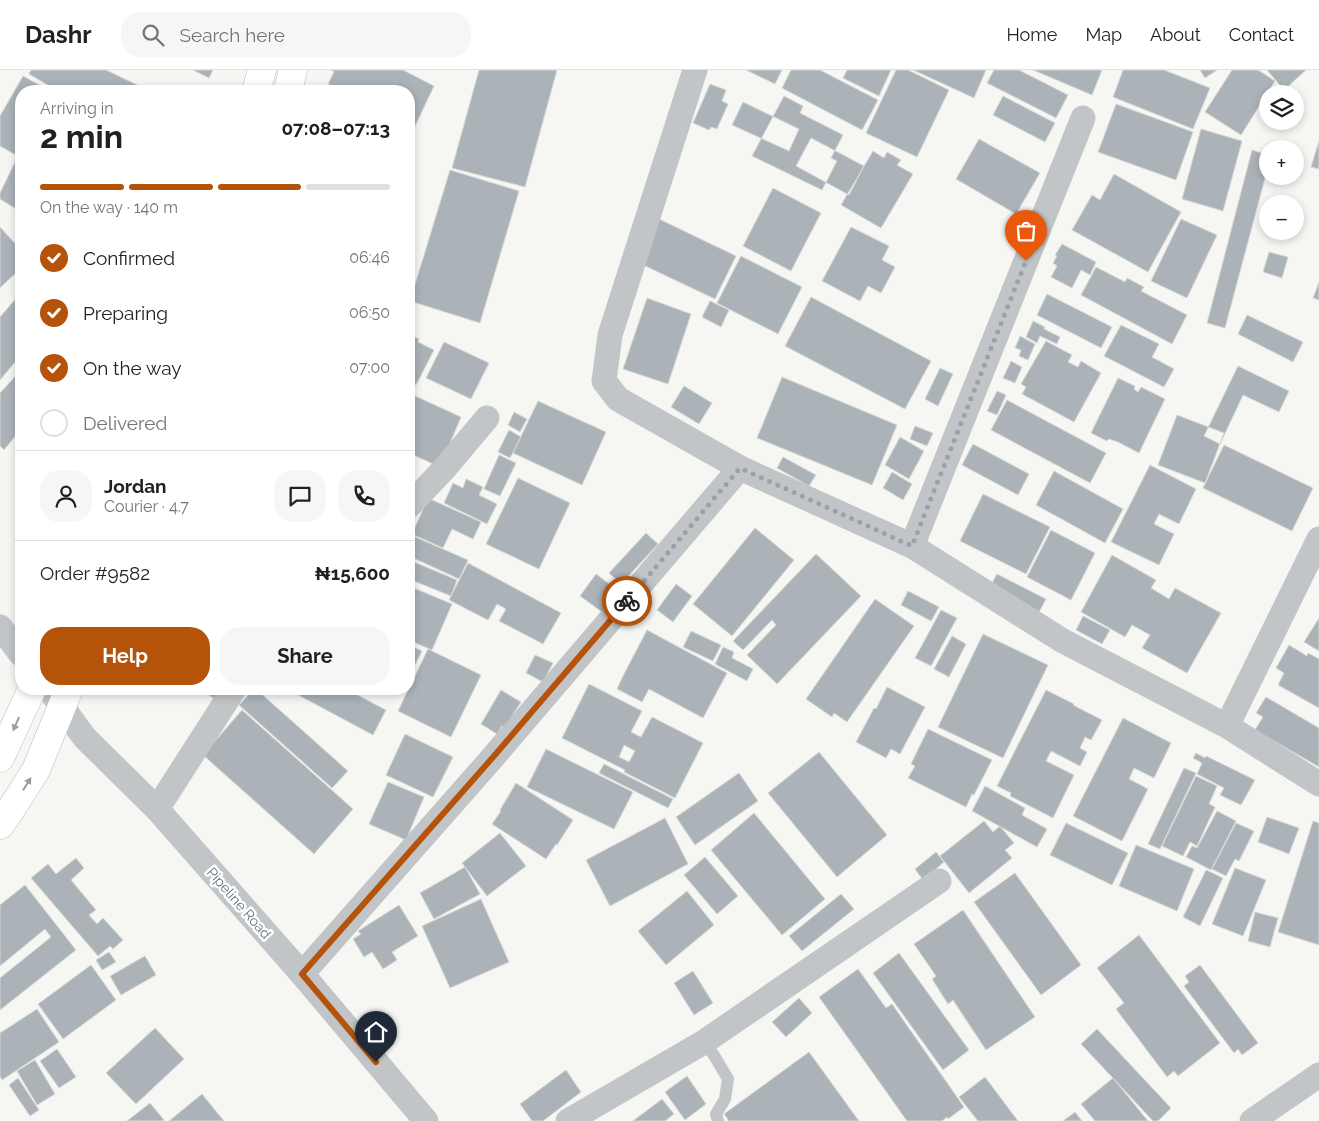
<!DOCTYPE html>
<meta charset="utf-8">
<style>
body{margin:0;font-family:Raleway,sans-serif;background:#f6f6f6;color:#202124;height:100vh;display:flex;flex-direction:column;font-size:19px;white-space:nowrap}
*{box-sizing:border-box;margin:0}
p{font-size:16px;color:#757577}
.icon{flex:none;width:28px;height:28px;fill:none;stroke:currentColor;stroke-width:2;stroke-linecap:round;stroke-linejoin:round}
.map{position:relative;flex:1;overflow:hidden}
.side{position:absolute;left:15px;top:15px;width:400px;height:610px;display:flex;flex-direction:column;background:#fff;border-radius:20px;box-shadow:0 2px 8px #0003}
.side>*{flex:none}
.tools{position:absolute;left:1259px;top:15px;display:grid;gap:10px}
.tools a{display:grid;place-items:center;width:45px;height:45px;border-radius:50%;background:#fff;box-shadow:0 2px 8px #0003;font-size:25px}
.pin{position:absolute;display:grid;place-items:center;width:42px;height:42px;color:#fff;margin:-51px -21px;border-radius:50% 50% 50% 0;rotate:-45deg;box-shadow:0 0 5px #0007}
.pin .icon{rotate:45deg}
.courier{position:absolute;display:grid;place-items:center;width:50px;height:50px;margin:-25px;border:4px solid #b45309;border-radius:50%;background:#fff;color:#222;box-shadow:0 1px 6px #0007}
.overview em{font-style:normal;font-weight:700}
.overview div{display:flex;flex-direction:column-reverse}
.overview{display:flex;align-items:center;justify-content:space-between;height:85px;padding:0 25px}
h1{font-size:32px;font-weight:700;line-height:38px}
.bar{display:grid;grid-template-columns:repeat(4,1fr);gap:8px 5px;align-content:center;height:60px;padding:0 25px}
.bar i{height:6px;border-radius:4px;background:#e0e0e0}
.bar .selected{background:#b45309}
.bar p{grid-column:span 4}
.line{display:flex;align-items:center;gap:12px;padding:0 25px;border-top:1px solid #e0e0e0}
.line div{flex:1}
.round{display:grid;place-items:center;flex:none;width:52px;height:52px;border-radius:20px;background:#f6f6f6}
ol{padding:0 25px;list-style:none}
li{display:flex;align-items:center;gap:15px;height:55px}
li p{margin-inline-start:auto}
li .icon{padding:5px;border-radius:50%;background:#b45309;color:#fff;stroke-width:4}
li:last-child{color:#757577}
li i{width:28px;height:28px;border:2px solid #e0e0e0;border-radius:50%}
.cta{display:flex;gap:10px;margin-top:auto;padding:10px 25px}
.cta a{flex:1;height:58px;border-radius:20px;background:#b45309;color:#fff;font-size:20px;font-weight:700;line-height:58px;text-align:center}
.cta a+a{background:#f6f6f6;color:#202124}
header{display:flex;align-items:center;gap:30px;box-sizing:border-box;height:70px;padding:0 25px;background:#fff;border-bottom:1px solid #e0e0e0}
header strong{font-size:24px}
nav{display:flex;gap:28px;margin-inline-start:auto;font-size:18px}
.search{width:350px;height:45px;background:#f6f6f6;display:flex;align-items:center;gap:12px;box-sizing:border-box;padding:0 18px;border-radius:20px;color:#757577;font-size:19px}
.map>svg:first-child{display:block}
.building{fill:#abb2b8;stroke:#d7d8d5;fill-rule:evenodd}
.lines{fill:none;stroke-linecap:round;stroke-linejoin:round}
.secondary-casing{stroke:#b6babf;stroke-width:29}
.service{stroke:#c1c5c8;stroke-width:12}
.minor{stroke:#c1c5c8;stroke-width:25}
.secondary{stroke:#fff;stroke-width:28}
.oneway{fill:#939ea9}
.done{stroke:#98a2ab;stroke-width:5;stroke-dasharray:0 9}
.route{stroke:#b45309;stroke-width:6}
.labels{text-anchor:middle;stroke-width:5;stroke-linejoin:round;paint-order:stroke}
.street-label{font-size:14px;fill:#657484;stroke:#fff}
</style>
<header>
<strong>Dashr</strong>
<div class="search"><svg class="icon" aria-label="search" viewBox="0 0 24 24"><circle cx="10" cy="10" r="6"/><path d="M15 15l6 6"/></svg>Search here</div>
<nav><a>Home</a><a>Map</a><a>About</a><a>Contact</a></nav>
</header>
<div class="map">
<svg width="1319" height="1051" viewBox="0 0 1319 1051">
<rect width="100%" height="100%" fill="#f6f6f3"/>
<!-- building -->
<path class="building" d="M31,0H106L150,21H58L29,4Z
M193,0H213L209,8Z
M331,0H403L434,16L409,69V21H343L328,14L334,2Z
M479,0H557L525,117L452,98Z
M746,0H782L775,14Z
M791,0H820L878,30L862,60L782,18Z
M847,0H891L879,26L843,8Z
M896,0H908L949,20L917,87L866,63Z
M913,0H986L974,28Z
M994,0H1019L1068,25L1056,48L987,13Z
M1033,0H1102L1092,25Z
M1123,0H1164L1210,18L1193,59L1113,27Z
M1200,0H1217L1205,8Z
M1232,0H1258L1275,11L1241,65L1205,42Z
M1267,0H1306L1284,20Z
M23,6L50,21H21V88L0,76V46Z
M710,14L726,20L722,31L728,34L717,59L711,57L709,60L693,53Z
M784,26L803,36L800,43L843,65L831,88L837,91L822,120L752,86Z
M1003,26L1055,53L1045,72L993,45Z
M743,32L799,59L789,81L732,55Z
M1116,34L1193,62L1176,110L1098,82Z
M1201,59L1242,71L1223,141L1182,129Z
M811,68L864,96L849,125L796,96Z
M979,69L1040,103L1016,144L956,109Z
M1319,71V99L1311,97Z
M1252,80L1268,85V97L1225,258L1207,253Z
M873,81L884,88L887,82L901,90L897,95L913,104L881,158L841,135Z
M17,88L21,91V142L0,129V123Z
M450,100L519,121L480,253L410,231Z
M1114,104L1181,142L1148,202L1072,160L1092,125L1100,130Z
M773,118L821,143L791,201L743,176Z
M659,149L736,186L715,229L639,193Z
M1181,149L1217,165L1187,228L1151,211Z
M0,157L21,180V198L0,218Z
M851,157L889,176L882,190L895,197L881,223L868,216L860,231L822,211Z
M1062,174L1096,192L1090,205L1081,200L1072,218L1051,207L1057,196L1053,193L1057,186L1055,185Z
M1269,182L1288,187L1282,208L1263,202Z
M741,186L802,217L778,264L717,233Z
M1096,197L1125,212L1127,208L1144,217L1141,221L1187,245L1172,274L1081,225Z
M1319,212V230L1313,228Z
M1047,224L1112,257L1101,278L1037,245Z
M19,225L21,226V285L0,310V247Z
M811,227L931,291L905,339L785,276Z
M647,228L691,244L668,314L623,299Z
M710,231L729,240L721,257L702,247Z
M1247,245L1303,272L1293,292L1238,264Z
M1033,251L1045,257L1044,259L1060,267L1057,274L1040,266L1037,273L1026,267Z
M1121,255L1159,274L1152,287L1174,299L1164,317L1104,286Z
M409,264L419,269L418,272L434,280L416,315L409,311Z
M1020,266L1035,274L1028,290L1019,286L1021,280L1015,278Z
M1046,271L1072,285L1068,292L1078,297L1081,291L1101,303L1074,352L1022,324L1026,317L1021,314Z
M444,272L489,293L471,329L426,308Z
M1011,291L1022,297L1015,313L1003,308Z
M1238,296L1289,321L1279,342L1243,325L1220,374L1204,366Z
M940,298L953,304L938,336L925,329Z
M21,300V359L4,380L0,376V323Z
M782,307L897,355L872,415L757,368Z
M1118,308L1135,316L1134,319L1138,322L1141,317L1165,329L1139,383L1118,372L1109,369L1107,371L1091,363Z
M684,316L712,333L699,354L671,337Z
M997,321L1006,325L997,345L987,341Z
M413,325L461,347L440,397L409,383V334Z
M1007,330L1106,383L1090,413L991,360Z
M538,331L606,362L582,415L513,383Z
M514,342L527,349L520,362L508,355Z
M1177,345L1224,363L1205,413L1158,395Z
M915,356L933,363L927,376L910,369Z
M509,360L521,367L510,388L498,382Z
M900,367L924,381L909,409L885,395Z
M973,374L1029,404L1018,425L962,395Z
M1224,375L1313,418L1292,461L1203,418Z
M499,385L516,393L500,426L484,419Z
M783,387L816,405L809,416L777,398Z
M1150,395L1196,419L1179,454L1159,444L1154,454L1174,464L1159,495L1111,472Z
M1054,401L1123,439L1105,473L1036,435Z
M892,402L912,414L903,430L883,418Z
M518,408L570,433L539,499L486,474Z
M466,409L483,417L479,425L497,434L487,454L444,433L453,413L463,418Z
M983,424L1050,457L1026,504L960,471Z
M428,428L481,452L473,469L452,459L443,478L412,464Z
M755,458L794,490L732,566L693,534Z
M1051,460L1095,483L1071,530L1027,507Z
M646,463L658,474L621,514L609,503Z
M413,466L468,490L459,509L409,486V475Z
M816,484L861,526L777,614L747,585L776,555L772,550L743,580L733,571Z
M1112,485L1156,510L1151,518L1169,529L1175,518L1221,543L1187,603L1142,578L1150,565L1132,555L1125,567L1081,542Z
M409,490L457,510L451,526L409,509Z
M468,493L561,543L543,574L499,551L506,539L497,534L488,550L449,530Z
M596,504L621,523L605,544L580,526Z
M997,504L1046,529L1038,544L989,519Z
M676,514L692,526L673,552L657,540Z
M409,516L452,534L432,580L409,570Z
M908,521L939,537L931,551L901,535Z
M875,529L914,556L847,652L834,643L832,647L806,629Z
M941,540L957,548L931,596L915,588Z
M1083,546L1110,560L1102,574L1076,560Z
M1319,548V581L1304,572Z
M647,560L727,603L703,648L649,619L642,632L617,619L623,606Z
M691,561L721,575L713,591L683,577Z
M983,564L1048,595L1003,688L938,657Z
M952,566L966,574L949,607L934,599Z
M409,575L422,581L409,607Z
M1289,575L1307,586L1308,583L1319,589V638L1278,615L1284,603L1276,598Z
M723,577L734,582L732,588L753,599L747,611L715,594Z
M428,579L481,605L451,667L398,641Z
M535,585L553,593L543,612L526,603Z
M589,614L642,641L631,662L641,667L652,647L703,673L675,728L624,702L625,700L562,668ZM624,675L635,681L629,692L619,687Z
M887,617L925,637L900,684L891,679L886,688L856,672L874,638L876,639Z
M201,619H233L221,634Z
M254,619H256L348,701L332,718L239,635Z
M287,619H346L386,640L373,665Z
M501,620L521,632L505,657L502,656L497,664L481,654Z
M1046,620L1074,634L1073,635L1102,650L1091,670L1085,667L1080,678L1087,682L1080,696L1051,681L1046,691L1074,705L1053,748L1010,726L1011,723L997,716Z
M1266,627L1319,658V697L1255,660L1263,647L1256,643Z
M242,640L353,739L314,784L203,685Z
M1123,648L1171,673L1154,708L1134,698L1129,709L1148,719L1122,771L1073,746Z
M928,659L992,690L974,725L972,724L966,737L908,708L915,696L911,694Z
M405,664L453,687L433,727L386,705Z
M546,679L633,722L614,759L527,717Z
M819,682L887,765L837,807L768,723Z
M1196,683L1205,688L1206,686L1255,710L1241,735L1220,725L1224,718L1197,704L1202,693L1193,688Z
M604,694L673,729L668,738L599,703Z
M1184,698L1196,703L1160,779L1148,774Z
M739,703L758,731L695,775L676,747Z
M1196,706L1217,716L1209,734L1215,737L1197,776L1190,772L1183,786L1162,776Z
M388,712L424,727L406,770L369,754Z
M516,713L573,750L557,775L556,774L546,789L492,754L501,741L500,740Z
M985,716L1025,738L1022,745L1047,759L1037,777L972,741Z
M1217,741L1236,751L1211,800L1186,787L1192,776L1197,778Z
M754,743L825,829L782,865L711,780Z
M1267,747L1299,758L1289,784L1258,772Z
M665,748L688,794L610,836L586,790Z
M984,751L993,762L1000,756L1014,773L1005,780L1012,788L969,823L940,786Z
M1313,751L1319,753V875L1278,862Z
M1066,753L1128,783L1112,815L1050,785Z
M1236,753L1254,761L1239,791L1235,789L1226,806L1212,799Z
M500,763L526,796L487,826L462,793Z
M1136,775L1194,799L1177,841L1119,816Z
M936,782L944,792L923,810L915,799Z
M705,787L738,826L717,844L684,805Z
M76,788L84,798L71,810L96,840L89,845L97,854L103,848L123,870L113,879L110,876L98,886L31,808L48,794L56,804Z
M465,797L480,824L434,849L420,823Z
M1235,798L1266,810L1243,866L1212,854Z
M1206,800L1223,808L1200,856L1183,847Z
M1015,803L1081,895L1041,925L974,832Z
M25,815L76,880L0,940V908L51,867L45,859L0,896V835Z
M687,821L714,855L666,895L638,861Z
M841,824L854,839L802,881L789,866Z
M481,829L509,892L450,918L422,856Z
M399,835L418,866L392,882L397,890L383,899L372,882L364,887L353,869L361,864L358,861Z
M963,840L1035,947L986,980L953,930L948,934L932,909L936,906L914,874Z
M1255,842L1278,848L1270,877L1248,871Z
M1139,865L1220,973L1178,1006L1174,1001L1167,1007L1116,939L1124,933L1097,898Z
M109,882L116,892L102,900L96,890Z
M899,883L969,980L943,1000L873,903Z
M145,886L156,905L121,925L110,906Z
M91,895L116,930L63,969L38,934Z
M1200,895L1258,973L1242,985L1238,979L1234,983L1184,916L1189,912L1185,906Z
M858,899L886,938L892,934L964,1037L948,1049L947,1047L942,1051H907L819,927Z
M693,901L713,933L694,945L674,913Z
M799,928L812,943L786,967L772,952Z
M37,939L59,972L2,1010L0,1006V963Z
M155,958L184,989L136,1034L106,1003Z
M1097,959L1171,1038L1158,1051H1153L1081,974Z
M57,979L76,1007L59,1018L40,991Z
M809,982L859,1051H729L724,1044Z
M35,990L55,1024L37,1035L17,1001Z
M566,1000L581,1022L543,1051H532L520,1034Z
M687,1006L706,1034L685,1050L665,1022Z
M985,1007L1018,1051H978L959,1027Z
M18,1008L39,1040L30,1046L9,1015Z
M1113,1008L1148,1051H1095L1081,1034Z
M202,1024L224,1051H169Z
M662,1029L674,1044L665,1051H633Z
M150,1033L164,1050L162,1051H127Z
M1075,1042L1082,1051H1063Z"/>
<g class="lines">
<defs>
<path id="secondary" d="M256,21L262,0
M288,21L293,0
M0,688L32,619
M0,755L8,744L36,700L69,619"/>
</defs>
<!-- secondary casing -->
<use href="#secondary" class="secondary-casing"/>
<!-- service -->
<path class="service" d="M704,972L715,987L728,1009L725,1029L716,1044L718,1051"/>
<!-- minor -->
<path class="minor" d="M695,0L610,265L604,311L618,329L740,398L912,476L1063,571L1227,656L1319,714
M409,436L444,399L487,348
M912,476L1083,48
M0,557L21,584
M49,619L85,668L157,739L302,904L426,1051
M1227,656L1319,469
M157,739L234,619
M302,904L494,686L740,398
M568,1051L704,972L939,811
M1252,1051L1319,1005"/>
<!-- secondary -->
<use href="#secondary" class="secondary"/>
</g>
<!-- one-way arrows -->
<defs><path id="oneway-solid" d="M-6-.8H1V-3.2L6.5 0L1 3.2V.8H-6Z" transform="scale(1.25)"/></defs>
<g class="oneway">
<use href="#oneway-solid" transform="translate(16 654) rotate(114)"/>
<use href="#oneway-solid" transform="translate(27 714) rotate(-58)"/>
</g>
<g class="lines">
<!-- done -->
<path class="done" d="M627,531L740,398L912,476L1026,191"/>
<!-- route -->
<path class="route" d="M376,992L302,904L494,686L627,531"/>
</g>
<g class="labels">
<!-- street labels -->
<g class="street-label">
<text transform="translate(239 833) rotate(49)" y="5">Pipeline Road</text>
</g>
</g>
</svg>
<div class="tools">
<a><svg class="icon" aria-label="layers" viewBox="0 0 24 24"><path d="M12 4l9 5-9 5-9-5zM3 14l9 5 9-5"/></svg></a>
<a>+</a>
<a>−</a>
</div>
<div class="pin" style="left:1026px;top:191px;background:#ea580c"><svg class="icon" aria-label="bag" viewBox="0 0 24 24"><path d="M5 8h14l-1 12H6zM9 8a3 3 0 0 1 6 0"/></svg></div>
<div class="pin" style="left:376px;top:992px;background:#1f2937"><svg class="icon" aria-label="home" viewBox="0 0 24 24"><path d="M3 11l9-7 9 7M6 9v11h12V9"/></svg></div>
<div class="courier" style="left:627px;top:531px"><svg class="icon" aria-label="bike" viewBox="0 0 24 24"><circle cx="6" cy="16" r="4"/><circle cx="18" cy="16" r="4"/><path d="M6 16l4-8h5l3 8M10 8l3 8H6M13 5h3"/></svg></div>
<section class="side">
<div class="overview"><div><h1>2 min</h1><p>Arriving in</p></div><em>07:08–07:13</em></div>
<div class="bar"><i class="selected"></i><i class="selected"></i><i class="selected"></i><i></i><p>On the way · 140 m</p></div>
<ol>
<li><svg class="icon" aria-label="check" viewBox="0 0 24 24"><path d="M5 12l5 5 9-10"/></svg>Confirmed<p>06:46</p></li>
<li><svg class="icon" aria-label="check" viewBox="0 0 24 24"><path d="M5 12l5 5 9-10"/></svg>Preparing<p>06:50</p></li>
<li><svg class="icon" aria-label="check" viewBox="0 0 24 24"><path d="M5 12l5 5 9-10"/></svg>On the way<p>07:00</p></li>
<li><i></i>Delivered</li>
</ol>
<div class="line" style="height:90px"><a class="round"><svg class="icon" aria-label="person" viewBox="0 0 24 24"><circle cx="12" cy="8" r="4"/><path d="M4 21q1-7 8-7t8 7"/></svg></a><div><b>Jordan</b><p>Courier · 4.7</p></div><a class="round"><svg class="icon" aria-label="chat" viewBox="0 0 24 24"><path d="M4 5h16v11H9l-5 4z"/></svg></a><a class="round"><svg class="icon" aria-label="phone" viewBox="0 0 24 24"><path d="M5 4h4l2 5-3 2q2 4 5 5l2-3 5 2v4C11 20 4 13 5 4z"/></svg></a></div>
<div class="line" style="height:65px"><div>Order #9582</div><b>₦15,600</b></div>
<div class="cta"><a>Help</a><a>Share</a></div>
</section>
</div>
